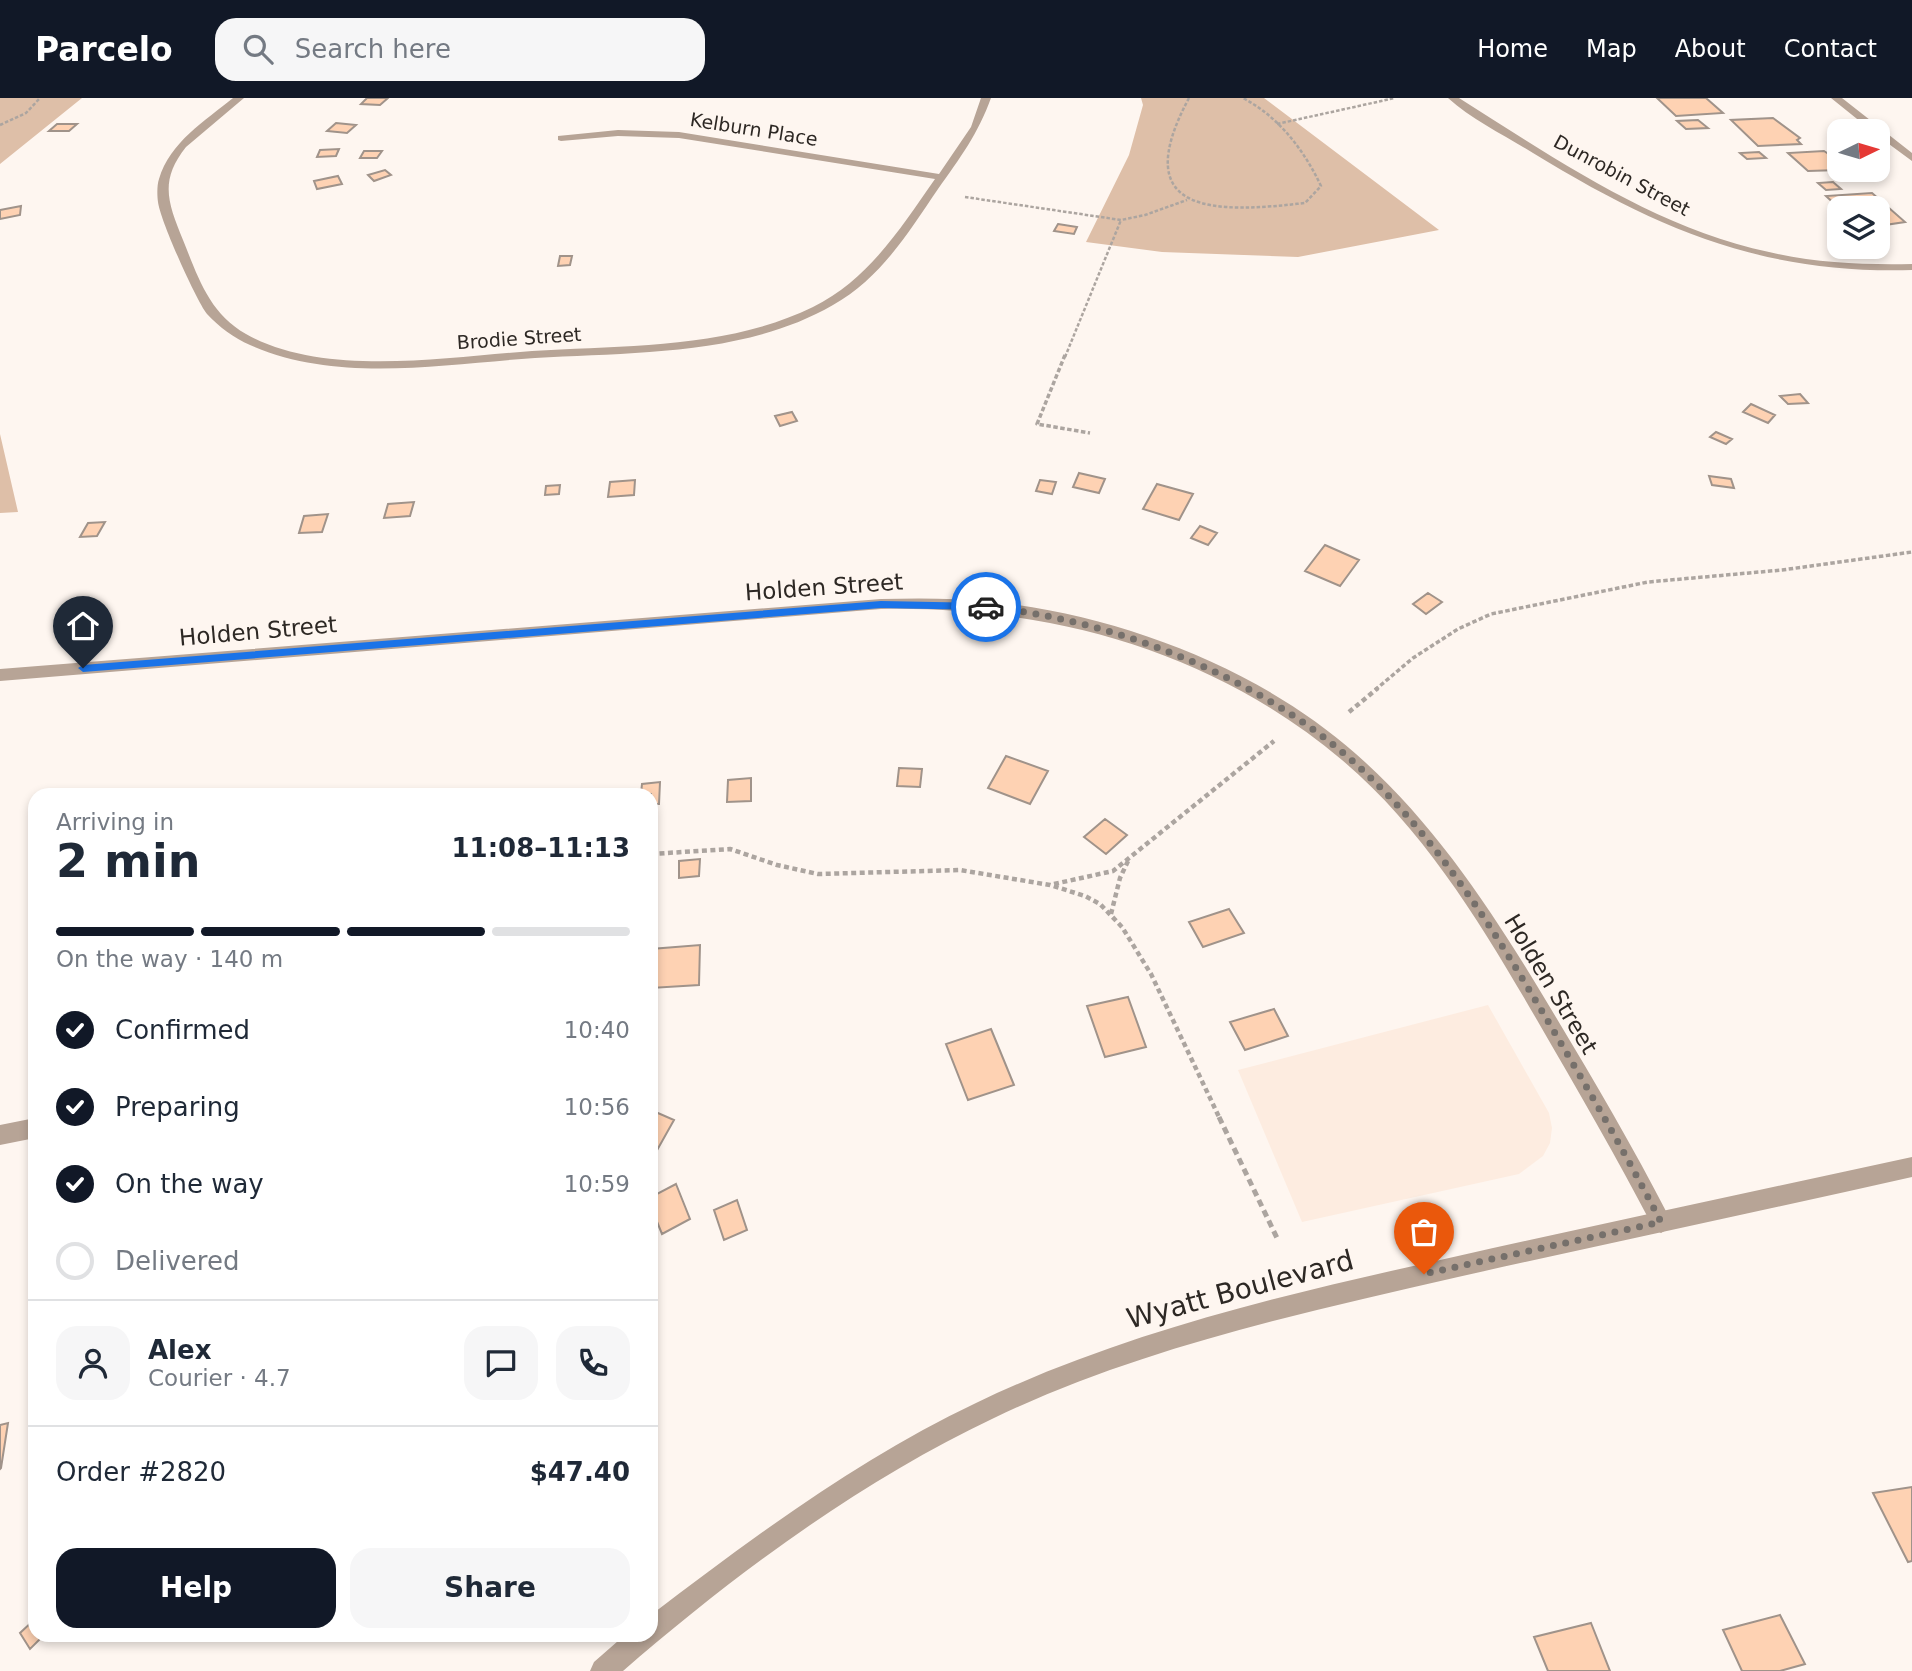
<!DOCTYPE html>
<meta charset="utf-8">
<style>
body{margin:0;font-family:"DejaVu Sans",sans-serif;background:#f6f6f7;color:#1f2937;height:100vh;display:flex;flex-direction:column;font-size:26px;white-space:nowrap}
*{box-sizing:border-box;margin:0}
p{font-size:23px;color:#747a83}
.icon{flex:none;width:38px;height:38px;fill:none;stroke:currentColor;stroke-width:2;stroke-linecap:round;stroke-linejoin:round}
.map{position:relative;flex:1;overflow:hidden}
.sheet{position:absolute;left:28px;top:690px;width:630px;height:854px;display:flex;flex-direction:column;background:#fff;border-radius:21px;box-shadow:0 4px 10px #0003}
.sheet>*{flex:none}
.needle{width:46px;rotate:85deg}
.fabs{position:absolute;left:1827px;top:21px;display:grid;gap:14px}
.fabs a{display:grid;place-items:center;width:63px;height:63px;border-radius:14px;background:#fff;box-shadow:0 4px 10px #0003;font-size:35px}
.pin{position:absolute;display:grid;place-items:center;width:60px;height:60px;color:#fff;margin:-72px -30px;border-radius:50% 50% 50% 0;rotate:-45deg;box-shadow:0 0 7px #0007}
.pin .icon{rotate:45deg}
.courier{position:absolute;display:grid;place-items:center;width:70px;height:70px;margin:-35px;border:5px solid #1a73e8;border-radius:50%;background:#fff;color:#222;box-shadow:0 2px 9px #0007}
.head em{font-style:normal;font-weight:700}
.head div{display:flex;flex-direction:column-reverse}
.head{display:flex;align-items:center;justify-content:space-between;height:119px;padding:0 28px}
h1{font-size:46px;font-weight:700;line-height:52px}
.bar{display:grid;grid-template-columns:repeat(4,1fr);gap:10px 7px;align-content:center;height:84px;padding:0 28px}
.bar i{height:9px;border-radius:5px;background:#e0e1e3}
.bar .selected{background:#111827}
.bar p{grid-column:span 4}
.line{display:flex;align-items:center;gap:18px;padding:0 28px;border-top:2px solid #e0e1e3}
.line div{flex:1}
.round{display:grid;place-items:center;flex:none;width:74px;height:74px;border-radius:21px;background:#f6f6f7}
ol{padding:0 28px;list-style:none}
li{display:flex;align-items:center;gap:21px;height:77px}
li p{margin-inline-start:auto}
li .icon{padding:7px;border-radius:50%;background:#111827;color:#fff;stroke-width:4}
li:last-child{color:#747a83}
li i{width:38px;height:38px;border:4px solid #e0e1e3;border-radius:50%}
.action{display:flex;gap:14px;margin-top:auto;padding:14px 28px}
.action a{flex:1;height:80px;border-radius:21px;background:#111827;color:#fff;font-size:28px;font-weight:700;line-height:80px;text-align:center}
.action a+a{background:#f6f6f7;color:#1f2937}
header{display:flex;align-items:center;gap:42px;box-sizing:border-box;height:98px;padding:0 35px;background:#111827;color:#fff}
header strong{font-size:33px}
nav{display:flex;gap:38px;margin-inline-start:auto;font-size:24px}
.search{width:490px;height:63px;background:#f6f6f7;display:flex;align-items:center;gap:18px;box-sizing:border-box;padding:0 24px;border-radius:21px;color:#747a83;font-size:26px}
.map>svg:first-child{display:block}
.built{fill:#fdece0}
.green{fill:#debfa8}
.building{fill:#fed2b3;stroke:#a0938a;stroke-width:2}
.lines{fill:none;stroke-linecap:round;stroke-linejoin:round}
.path-far3{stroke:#aca5a0;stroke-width:2.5;stroke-dasharray:3.5 2;stroke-linecap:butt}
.path-far2{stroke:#aca5a0;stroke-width:3.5;stroke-dasharray:4.5 2.5;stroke-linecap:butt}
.path-far1{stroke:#aca5a0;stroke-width:4.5;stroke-dasharray:5 3.5;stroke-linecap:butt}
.path{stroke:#aca5a0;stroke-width:5;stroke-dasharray:7 4.5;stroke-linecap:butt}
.minor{fill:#b7a496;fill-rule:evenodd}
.tertiary{fill:#b7a496;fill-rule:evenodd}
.route{fill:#1a73e8}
.done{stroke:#76706b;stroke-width:7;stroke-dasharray:0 12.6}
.labels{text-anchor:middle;stroke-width:6;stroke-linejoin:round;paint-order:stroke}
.far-street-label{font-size:19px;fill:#2d2824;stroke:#fef6f0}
.street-label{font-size:23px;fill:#2d2824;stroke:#fef6f0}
.near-street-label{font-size:28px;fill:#2d2824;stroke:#fef6f0}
</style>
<header>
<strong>Parcelo</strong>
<div class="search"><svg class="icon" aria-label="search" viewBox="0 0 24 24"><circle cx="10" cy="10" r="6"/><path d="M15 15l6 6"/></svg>Search here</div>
<nav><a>Home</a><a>Map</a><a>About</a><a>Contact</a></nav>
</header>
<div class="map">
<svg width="1912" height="1573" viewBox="0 0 1912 1573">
<rect width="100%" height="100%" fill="#fef6f0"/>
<!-- built -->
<path class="built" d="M1488,907L1549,1015L1552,1030L1550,1045L1543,1058L1519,1076L1302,1124L1238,972Z"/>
<!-- green -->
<path class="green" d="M0,0H82L0,66Z
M1141,0H1264L1439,132L1298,159L1162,154L1086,144L1129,57L1143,7Z
M0,336L18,414L0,415Z"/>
<!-- building -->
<path class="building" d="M367,0H388L380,7L361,6Z
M1657,0H1706L1723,15L1676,18Z
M1773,20L1800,40L1797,42L1801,46L1758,48L1731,22Z
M1698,22L1708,30L1686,31L1677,23Z
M336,25L356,27L347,35L327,33Z
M57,26H77L69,33H49Z
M339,51L336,58L317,59L320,52Z
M364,53H382L377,60H360Z
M1824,53L1839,63V72L1808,73L1788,55Z
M1759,54L1766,60L1747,61L1740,55Z
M385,72L391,77L374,83L368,77Z
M338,78L342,86L317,91L314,83Z
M1833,84L1841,91L1826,92L1818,85Z
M1872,95L1905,124L1878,128V110H1839L1826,98Z
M21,108L20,117L0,121V112Z
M1058,126L1077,129L1074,136L1054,133Z
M560,158H572L570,167L558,168Z
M1800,296L1808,305L1788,306L1780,298Z
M1751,306L1775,317L1768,325L1743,314Z
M792,314L797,323L780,328L775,318Z
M1716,334L1732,341L1726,346L1710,339Z
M1079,375L1105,381L1099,395L1073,389Z
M1709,378L1731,381L1734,390L1712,387Z
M635,382L634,397L608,399L610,384Z
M1040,382L1056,384L1052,396L1036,393Z
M1157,386L1193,396L1179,422L1143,411Z
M560,387L559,396L545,397L546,388Z
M414,404L410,418L384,420L388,406Z
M328,416L322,434L299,435L304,418Z
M105,424L97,438L80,439L88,425Z
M1200,428L1217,435L1208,447L1191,440Z
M1325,447L1359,462L1340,488L1305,473Z
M1428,495L1442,504L1426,516L1413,506Z
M1006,658L1048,673L1030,706L988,690Z
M899,670L922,671L920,689L897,688Z
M751,680V703L727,704L728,682Z
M660,684L659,706H651V696H641L642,686Z
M1105,721L1127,737L1106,756L1084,739Z
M700,761L699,778L679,780V763Z
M1229,811L1244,835L1203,849L1189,824Z
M700,847L699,887L651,890V851Z
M1128,899L1146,949L1105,959L1087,908Z
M1274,911L1288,938L1245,952L1230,924Z
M991,931L1014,987L968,1002L946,946Z
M651,1012L674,1022L651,1063Z
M676,1086L690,1121L662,1136L651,1109V1099Z
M737,1102L747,1132L724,1142L714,1112Z
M8,1325L1,1370L0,1371V1327Z
M1912,1389V1463L1908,1464L1873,1395Z
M1780,1517L1805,1566L1780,1573H1742L1723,1532Z
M35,1521V1536H45L30,1551L20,1535Z
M1591,1525L1610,1573H1548L1534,1539Z"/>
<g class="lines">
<!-- path-far3 -->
<path class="path-far3" d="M1189,0C1125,119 1218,115 1305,105L1321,88C1304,52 1279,19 1243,0
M1277,26L1395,0
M0,27L26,15L40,0
M965,99L1121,122L1145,117L1187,102
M1065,259L1121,122"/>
<!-- path-far2 -->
<path class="path-far2" d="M1065,257L1037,326L1090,335
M1375,592L1413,560L1458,531L1491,516L1648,484L1782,472L1912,454"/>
<!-- path-far1 -->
<path class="path-far1" d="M1349,614L1378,590
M651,756L730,751L777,767L818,776L960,772L1050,787L1085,798L1100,806L1122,829L1151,876L1220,1021
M1054,786L1113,773L1274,643
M1111,816L1120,780L1128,763"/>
<!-- path -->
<path class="path" d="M1219,1019L1277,1140"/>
<!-- minor -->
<path class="minor" d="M233,0H244L186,49C159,83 168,105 183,142C198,179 209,215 246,236C324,280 446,259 532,253C625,247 727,251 813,209C869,181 900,131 935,81L679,40L618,38L561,43L558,42V38L618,32L679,34L939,76L971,29L981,0H991C978,36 960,60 938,91C908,135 881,180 833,207C745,258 633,254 535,260C443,266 337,286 250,247C234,240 219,229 207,216C196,202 160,122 158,104C157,97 157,87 159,81C170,44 205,23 233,0Z
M1448,0H1459C1556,61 1655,130 1769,154C1816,165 1864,167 1912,166V172C1762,176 1659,132 1533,55C1506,38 1472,22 1448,0Z
M1831,0H1842L1912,55V63L1878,38V33H1872Z
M881,501C919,500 956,500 994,504C1121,518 1259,570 1356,656C1437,727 1496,819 1551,911C1592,979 1632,1047 1668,1117L1672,1124L1668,1131L1661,1135L1654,1131C1617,1060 1577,991 1537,922C1483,829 1425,732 1342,662C1211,552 1050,508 881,511L0,583V571Z
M35,1020V1040L0,1047V1027Z"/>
<!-- tertiary -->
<path class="tertiary" d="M1912,1059V1079C1761,1113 1609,1145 1458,1179C1301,1215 1140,1250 994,1320C859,1384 735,1476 623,1573H590L594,1564L626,1536H651V1517C755,1438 858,1361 976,1305C1128,1232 1295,1194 1458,1158C1609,1124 1761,1092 1912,1059Z"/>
</g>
<!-- route -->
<path class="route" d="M881,503L986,505L991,509L986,512L881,510L83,574L78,570L83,567Z"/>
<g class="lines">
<!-- done -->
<path class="done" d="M986,509C1111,521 1254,577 1349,660C1434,734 1492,829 1549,925C1588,991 1626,1056 1661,1124L1424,1176"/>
</g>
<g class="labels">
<!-- far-street labels -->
<g class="far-street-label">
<text transform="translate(754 31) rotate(9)" y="7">Kelburn Place</text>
<text transform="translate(1622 77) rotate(28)" y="7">Dunrobin Street</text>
<text transform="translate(519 240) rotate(-4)" y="7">Brodie Street</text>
</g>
<!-- street labels -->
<g class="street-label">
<text transform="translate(824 489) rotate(-4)" y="8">Holden Street</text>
<text transform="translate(258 533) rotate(-5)" y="8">Holden Street</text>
<text transform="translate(1551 886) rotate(59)" y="8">Holden Street</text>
</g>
<!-- near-street labels -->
<g class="near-street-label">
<text transform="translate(1240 1191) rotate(-15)" y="10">Wyatt Boulevard</text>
</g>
</g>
</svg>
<div class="fabs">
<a><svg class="needle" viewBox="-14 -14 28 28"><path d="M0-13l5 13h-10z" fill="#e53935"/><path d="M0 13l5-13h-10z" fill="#747a83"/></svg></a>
<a><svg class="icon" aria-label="layers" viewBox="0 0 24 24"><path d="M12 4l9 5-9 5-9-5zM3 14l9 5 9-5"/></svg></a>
</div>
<div class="pin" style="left:1424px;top:1176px;background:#ea580c"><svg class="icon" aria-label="bag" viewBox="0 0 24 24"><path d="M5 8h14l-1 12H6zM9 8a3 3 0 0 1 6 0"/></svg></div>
<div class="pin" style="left:83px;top:570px;background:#1f2937"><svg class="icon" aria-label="home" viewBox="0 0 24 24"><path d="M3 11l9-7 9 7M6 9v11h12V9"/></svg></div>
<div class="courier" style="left:986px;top:509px"><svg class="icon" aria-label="car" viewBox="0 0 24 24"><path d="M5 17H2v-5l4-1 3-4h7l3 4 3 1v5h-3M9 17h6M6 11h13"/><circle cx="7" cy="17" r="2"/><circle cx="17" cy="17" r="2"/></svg></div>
<section class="sheet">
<div class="head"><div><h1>2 min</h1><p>Arriving in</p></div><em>11:08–11:13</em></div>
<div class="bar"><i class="selected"></i><i class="selected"></i><i class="selected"></i><i></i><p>On the way · 140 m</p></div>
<ol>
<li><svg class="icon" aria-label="check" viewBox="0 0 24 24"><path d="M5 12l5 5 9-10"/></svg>Confirmed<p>10:40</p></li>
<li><svg class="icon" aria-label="check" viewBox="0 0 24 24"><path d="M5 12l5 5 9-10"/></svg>Preparing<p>10:56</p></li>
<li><svg class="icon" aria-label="check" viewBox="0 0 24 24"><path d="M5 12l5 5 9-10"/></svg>On the way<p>10:59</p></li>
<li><i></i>Delivered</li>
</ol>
<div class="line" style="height:126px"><a class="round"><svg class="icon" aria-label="person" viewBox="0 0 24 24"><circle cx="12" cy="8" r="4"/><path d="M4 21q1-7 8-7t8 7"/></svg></a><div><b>Alex</b><p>Courier · 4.7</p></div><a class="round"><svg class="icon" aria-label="chat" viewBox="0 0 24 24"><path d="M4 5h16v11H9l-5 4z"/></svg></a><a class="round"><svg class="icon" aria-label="phone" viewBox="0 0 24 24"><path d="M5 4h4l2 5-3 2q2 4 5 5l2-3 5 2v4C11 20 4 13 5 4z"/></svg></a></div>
<div class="line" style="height:91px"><div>Order #2820</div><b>$47.40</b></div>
<div class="action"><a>Help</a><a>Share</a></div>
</section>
</div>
